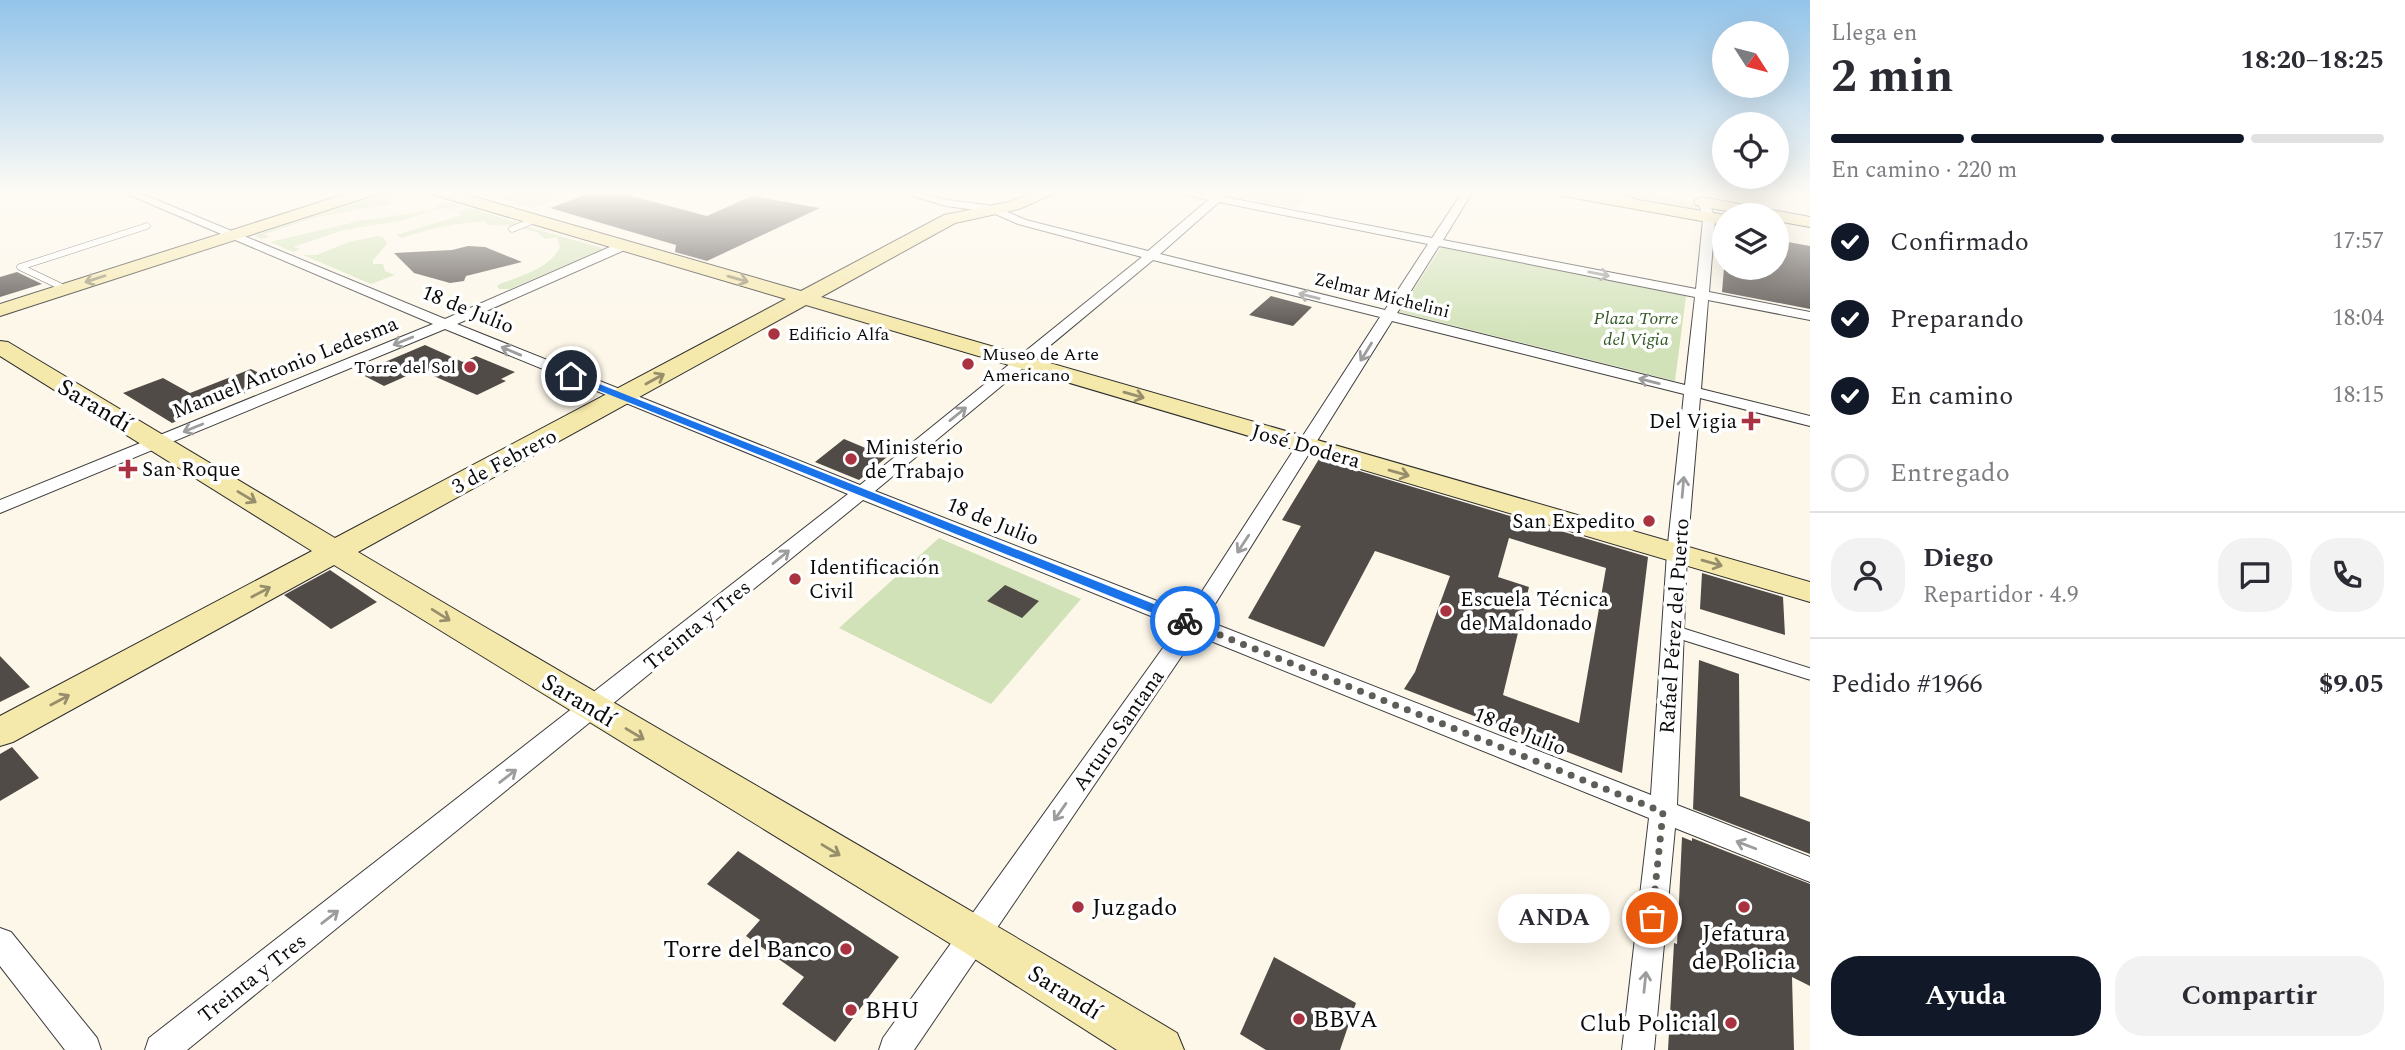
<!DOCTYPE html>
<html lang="es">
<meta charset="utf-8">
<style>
body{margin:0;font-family:Spectral,serif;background:#f2f2f3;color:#2b2b33;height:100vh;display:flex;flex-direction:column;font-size:26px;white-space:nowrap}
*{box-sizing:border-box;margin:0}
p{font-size:23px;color:#7c7c81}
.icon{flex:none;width:38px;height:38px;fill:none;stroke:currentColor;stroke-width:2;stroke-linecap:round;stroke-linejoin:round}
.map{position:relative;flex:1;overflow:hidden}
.side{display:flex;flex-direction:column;background:#fff;width:595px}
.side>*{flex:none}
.needle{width:46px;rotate:126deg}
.controls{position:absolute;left:1712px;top:21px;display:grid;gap:14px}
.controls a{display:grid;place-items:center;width:77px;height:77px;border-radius:50%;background:#fff;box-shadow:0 7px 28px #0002;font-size:35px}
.pin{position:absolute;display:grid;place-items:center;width:60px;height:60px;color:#fff;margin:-30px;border:4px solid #fff;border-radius:50%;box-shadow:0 2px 7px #0007}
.courier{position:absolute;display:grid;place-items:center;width:70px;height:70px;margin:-35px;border:5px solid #1a73e8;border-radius:50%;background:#fff;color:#222;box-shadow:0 2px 9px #0007}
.bubble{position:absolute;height:49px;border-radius:24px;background:#fff;box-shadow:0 7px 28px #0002;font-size:23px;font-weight:700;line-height:49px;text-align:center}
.head em{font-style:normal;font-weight:700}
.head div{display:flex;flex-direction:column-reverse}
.head{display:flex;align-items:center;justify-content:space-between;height:119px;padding:0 21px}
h1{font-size:46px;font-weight:700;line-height:52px}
.bar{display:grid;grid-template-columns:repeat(4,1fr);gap:10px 7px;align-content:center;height:84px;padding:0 21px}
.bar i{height:9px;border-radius:5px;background:#e1e1e2}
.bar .current{background:#111827}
.bar p{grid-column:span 4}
.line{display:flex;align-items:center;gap:18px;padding:0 21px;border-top:2px solid #e1e1e2}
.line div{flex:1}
.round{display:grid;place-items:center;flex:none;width:74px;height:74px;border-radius:28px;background:#f2f2f3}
ol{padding:0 21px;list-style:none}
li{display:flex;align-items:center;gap:21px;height:77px}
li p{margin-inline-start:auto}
li .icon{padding:7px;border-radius:50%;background:#111827;color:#fff;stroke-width:4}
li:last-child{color:#7c7c81}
li i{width:38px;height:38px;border:4px solid #e1e1e2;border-radius:50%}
.action{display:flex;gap:14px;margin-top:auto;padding:14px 21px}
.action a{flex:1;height:80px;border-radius:28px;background:#111827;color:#fff;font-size:28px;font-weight:700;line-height:80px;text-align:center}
.action a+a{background:#f2f2f3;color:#2b2b33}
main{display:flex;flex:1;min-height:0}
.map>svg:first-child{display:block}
.green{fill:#d1e2b8}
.building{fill:#514b48;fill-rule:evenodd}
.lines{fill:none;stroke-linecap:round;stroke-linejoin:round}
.lane-far1-casing{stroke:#3d3d3d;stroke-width:7}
.lane-casing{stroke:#3d3d3d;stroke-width:13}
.street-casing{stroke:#3d3d3d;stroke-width:2}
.secondary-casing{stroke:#2c2c2c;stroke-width:2}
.lane-far1{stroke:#fff;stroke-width:6}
.lane{stroke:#fff;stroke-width:11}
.street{fill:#fff;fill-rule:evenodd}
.secondary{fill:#f5e8ab;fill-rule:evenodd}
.oneway{stroke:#9d9d9d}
.oneway2{stroke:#978f6b}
.route{fill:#1a73e8}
.done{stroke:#5f5d58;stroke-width:7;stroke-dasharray:0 12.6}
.poi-dot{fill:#a93341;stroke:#fff;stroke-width:2.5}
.labels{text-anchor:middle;stroke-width:7;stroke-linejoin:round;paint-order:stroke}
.far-street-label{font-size:18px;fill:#0a0a0a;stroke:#fff}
.far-park-label{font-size:18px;font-style:italic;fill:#325923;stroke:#fff}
.far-poi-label{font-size:18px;fill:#0a0a0a;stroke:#fff;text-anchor:start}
.street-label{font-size:21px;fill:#0a0a0a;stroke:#fff}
.poi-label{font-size:21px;fill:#0a0a0a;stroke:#fff;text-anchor:start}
.near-street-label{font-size:24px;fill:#0a0a0a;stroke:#fff}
.near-poi-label{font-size:24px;fill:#0a0a0a;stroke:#fff;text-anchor:start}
</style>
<main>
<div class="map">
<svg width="1810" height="1050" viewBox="0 0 1810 1050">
<rect width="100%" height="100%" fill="#fdf7e9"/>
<!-- green -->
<path class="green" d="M387,191H395L390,199L392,204L317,217L264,234L269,237L262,239L255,236L257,234Z
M474,191H579L532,208Z
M1241,191H1294L1310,194L1294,208L1236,197Z
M1606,191C1638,191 1669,195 1698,205L1699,212L1632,199Z
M449,202L461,206L449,210L441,208L400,221L344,230L293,247L300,249L293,252L270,242L359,221L427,211Z
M470,208L519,223L514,226L486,225L487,221C458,223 429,228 402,238L396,235L462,215L457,212Z
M524,226L602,248L601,250L510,289H499L497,286L502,283C522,276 550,268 560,247L557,237L545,239L537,232L522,228Z
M378,236L384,238L387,244L373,260V264H383L385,271L395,275L371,284L303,255H317L349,242Z
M1442,246L1686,296L1675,381L1399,312Z
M939,538L1081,599L991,704L839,628Z"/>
<!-- building -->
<path class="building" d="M596,191H613L707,216L752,196L820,208L707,261L675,252L676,245L550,208Z
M1776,240L1810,246V309L1722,292L1724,268H1776Z
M468,246L485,247L522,262L466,276L464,281L450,283L414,273L394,253L452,250Z
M17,272L42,284L0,297V277Z
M1271,296L1312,307L1293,326L1249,315Z
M425,345L463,362L476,356L515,372L501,379L506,381L477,395L420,370L384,386L359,373Z
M251,369L275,381L172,423L123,393L163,378L190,393Z
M844,439L887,457L859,480L815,462Z
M1319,459L1648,557L1622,773L1404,689L1415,672L1450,576L1375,551L1324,647L1248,618L1301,526L1282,520ZM1509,538L1606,568L1579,723L1503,695L1529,587L1498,577Z
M330,570L377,602L331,629L284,595Z
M1702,573L1783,597L1785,635L1700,609Z
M1005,585L1039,601L1022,618L987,601Z
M0,656L30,687L0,702Z
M1699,660L1739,674L1740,796L1810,822V854L1693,809Z
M12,747L39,778L0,801V754Z
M1682,837L1692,841V838L1810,884V986L1792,977L1794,1050H1668L1674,943L1677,944Z
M738,851L899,957L835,1042L782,1004L804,977L746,936L760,920L707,884Z
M1274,957L1356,1003L1340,1050H1266L1240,1034Z"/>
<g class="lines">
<defs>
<path id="lane-far1" d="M512,229L535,220
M66,289L20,267L147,226"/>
<path id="lane" d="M1673,631L1810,674"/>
<path id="street" d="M120,191H135L445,319L619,243H627V249L457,324L860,485L1142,257L1018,224L991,212L946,206L897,191H915L947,200L994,206L1026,220L1148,251L1208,200L1174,191L1214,195L1218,191H1230L1225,197L1432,238L1463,191H1473L1443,240L1696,289L1703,220L1699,203L1709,201L1715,220L1709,292L1810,312V320L1708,300L1701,389L1810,416V426L1700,398L1687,553L1677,805L1810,857V882L1675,828L1654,1050H1622L1649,818L1196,635L914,1050H879L883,1038L1178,627L863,500L187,1050H145L149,1038L848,494L445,329L0,513V500L433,324ZM1219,202L1428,244L1385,310L1160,254ZM1439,246L1695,297L1685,385L1397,313ZM1153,260L1380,317L1188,613L875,491ZM1392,321L1684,394L1667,553L1651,795L1205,620Z
M0,928L11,932L97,1038L101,1050H65L0,966Z"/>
<path id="secondary" d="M355,191H379L377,194L0,316V304Z
M429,191H454L801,291L944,215L1009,202L1038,191H1060L1019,209L955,223L821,297L1810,582V602L806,305L358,552C630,714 905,870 1177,1033L1184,1050H1117L959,949L334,565L13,742L0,746V716L312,551L0,356V341L8,342L335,538L786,299L431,194Z
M1555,191H1614L1638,200L1725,215L1724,225L1563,196Z
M1702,197L1810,217V227L1776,221V215H1746L1696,205L1694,202L1696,199Z"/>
</defs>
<!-- lane-far1 casing -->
<use href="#lane-far1" class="lane-far1-casing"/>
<!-- lane casing -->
<use href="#lane" class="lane-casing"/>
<!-- street casing -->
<use href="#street" class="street-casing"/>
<!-- secondary casing -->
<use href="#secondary" class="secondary-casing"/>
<!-- lane-far1 -->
<use href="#lane-far1" class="lane-far1"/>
<!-- lane -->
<use href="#lane" class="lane"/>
<!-- street -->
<use href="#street" class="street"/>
<!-- secondary -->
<use href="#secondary" class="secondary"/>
</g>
<!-- one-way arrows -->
<defs><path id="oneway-shaft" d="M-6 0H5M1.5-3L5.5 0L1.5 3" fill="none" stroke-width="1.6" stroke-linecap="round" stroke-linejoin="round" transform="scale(1.75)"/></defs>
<g class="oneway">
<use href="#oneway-shaft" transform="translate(1599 274) rotate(11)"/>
<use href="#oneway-shaft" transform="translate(1309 296) rotate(-166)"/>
<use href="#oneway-shaft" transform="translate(403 341) rotate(158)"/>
<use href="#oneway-shaft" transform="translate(511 351) rotate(-157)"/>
<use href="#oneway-shaft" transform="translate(1366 352) rotate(122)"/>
<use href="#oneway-shaft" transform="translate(1649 381) rotate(-166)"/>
<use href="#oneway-shaft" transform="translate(958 414) rotate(-39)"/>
<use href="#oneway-shaft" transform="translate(193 428) rotate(158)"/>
<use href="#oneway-shaft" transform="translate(1683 487) rotate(-85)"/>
<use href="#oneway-shaft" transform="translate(1243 544) rotate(123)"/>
<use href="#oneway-shaft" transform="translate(781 557) rotate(-39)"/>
<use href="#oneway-shaft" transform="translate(508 776) rotate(-38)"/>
<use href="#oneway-shaft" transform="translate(1060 812) rotate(125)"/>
<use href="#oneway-shaft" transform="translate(1746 845) rotate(-159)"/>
<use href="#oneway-shaft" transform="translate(330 917) rotate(-38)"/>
<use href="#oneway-shaft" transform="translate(1645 982) rotate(-84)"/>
</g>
<g class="oneway2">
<use href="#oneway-shaft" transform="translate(95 279) rotate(162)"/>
<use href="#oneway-shaft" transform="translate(738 279) rotate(16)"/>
<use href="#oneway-shaft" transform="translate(655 379) rotate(-29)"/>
<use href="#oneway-shaft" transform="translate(1134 395) rotate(16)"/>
<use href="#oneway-shaft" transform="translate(1399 473) rotate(16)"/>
<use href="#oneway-shaft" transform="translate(247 497) rotate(31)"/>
<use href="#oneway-shaft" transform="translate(1712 563) rotate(16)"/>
<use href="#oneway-shaft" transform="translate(261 592) rotate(-28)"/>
<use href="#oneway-shaft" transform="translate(441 615) rotate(32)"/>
<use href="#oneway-shaft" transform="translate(60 700) rotate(-28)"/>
<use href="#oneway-shaft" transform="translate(635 734) rotate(31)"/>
<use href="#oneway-shaft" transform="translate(831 850) rotate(31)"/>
</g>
<!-- sky -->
<linearGradient id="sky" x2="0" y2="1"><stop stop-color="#93c4ea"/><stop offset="0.57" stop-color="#fefbf5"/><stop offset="1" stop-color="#fefbf5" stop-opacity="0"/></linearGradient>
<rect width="1810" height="338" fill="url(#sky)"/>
<!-- route -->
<path class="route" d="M568,374H574L1189,618L1191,621L1189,624H1180L568,378Z"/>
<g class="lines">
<!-- done -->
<path class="done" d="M1185,621L1663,812L1652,918"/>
</g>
<!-- markers -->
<g class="poi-dot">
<circle cx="774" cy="334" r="7"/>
<circle cx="968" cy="364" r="7"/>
<circle cx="470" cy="367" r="7"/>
<path d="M1747.5 410.5h7v7h7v7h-7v7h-7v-7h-7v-7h7z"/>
<circle cx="851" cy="459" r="7"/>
<path d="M124.5 458.5h7v7h7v7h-7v7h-7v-7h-7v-7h7z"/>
<circle cx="1649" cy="521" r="7"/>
<circle cx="795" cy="579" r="7"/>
<circle cx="1446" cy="611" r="7"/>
<circle cx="1078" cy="907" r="7"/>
<circle cx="1744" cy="907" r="7"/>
<circle cx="846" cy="949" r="7"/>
<circle cx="851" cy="1010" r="7"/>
<circle cx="1299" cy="1019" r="7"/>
<circle cx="1731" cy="1023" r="7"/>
</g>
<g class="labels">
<!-- far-street labels -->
<g class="far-street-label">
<text transform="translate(1382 295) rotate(14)" y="6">Zelmar Michelini</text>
</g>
<!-- far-park labels -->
<g class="far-park-label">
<text x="1636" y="324">Plaza Torre<tspan x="1636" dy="21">del Vigia</tspan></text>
</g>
<!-- far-poi labels -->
<g class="far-poi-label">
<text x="788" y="340">Edificio Alfa</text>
<text x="982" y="360">Museo de Arte<tspan x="982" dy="21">Americano</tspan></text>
<text x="456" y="373" text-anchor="end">Torre del Sol</text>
</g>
<!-- street labels -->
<g class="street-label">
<text transform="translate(468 309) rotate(22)" y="7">18 de Julio</text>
<text transform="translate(285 367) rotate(-22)" y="7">Manuel Antonio Ledesma</text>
<text transform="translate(1306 446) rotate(16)" y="7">José Dodera</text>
<text transform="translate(504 461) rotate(-28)" y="7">3 de Febrero</text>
<text transform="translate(993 521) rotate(22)" y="7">18 de Julio</text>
<text transform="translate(697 625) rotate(-39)" y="7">Treinta y Tres</text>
<text transform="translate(1674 626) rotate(-86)" y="7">Rafael Pérez del Puerto</text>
<text transform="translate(1118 730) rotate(-55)" y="7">Arturo Santana</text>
<text transform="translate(1520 731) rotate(22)" y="7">18 de Julio</text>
<text transform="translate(252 978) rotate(-38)" y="7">Treinta y Tres</text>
</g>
<!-- poi labels -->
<g class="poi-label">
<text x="1737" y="428" text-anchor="end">Del Vigia</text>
<text x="865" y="454">Ministerio<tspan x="865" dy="24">de Trabajo</tspan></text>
<text x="142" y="476">San Roque</text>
<text x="1635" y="528" text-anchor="end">San Expedito</text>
<text x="809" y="574">Identificación<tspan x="809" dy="24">Civil</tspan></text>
<text x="1460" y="606">Escuela Técnica<tspan x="1460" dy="24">de Maldonado</tspan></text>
</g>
<!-- near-street labels -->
<g class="near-street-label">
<text transform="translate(95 405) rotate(31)" y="8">Sarandí</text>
<text transform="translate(579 700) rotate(31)" y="8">Sarandí</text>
<text transform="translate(1065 992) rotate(32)" y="8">Sarandí</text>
</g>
<!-- near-poi labels -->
<g class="near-poi-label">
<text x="1092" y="915">Juzgado</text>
<text x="1744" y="941" text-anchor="middle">Jefatura<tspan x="1744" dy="28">de Policia</tspan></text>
<text x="832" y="957" text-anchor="end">Torre del Banco</text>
<text x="865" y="1018">BHU</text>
<text x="1313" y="1027">BBVA</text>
<text x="1717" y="1031" text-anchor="end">Club Policial</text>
</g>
</g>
</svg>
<div class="controls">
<a><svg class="needle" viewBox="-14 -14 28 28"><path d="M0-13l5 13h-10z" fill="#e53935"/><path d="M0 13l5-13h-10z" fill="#7c7c81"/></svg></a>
<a><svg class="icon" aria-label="locate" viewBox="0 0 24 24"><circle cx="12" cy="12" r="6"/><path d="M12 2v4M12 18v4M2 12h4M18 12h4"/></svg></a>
<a><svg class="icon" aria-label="layers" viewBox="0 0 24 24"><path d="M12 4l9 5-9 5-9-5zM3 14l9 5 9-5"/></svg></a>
</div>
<div class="pin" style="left:1652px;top:918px;background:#ea580c"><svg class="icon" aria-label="bag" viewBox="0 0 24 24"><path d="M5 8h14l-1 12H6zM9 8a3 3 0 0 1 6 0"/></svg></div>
<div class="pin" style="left:571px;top:376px;background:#1f2937"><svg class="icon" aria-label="home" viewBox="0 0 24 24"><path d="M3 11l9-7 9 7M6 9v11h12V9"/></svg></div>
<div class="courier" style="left:1185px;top:621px"><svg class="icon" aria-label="bike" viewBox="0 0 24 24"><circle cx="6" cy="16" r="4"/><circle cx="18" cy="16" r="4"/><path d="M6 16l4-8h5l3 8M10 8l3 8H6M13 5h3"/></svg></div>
<div class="bubble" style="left:1498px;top:894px;width:112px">ANDA</div>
</div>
<section class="side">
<div class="head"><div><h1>2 min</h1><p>Llega en</p></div><em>18:20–18:25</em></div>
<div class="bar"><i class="current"></i><i class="current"></i><i class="current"></i><i></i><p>En camino · 220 m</p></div>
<ol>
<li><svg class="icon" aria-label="check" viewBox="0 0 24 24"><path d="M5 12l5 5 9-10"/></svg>Confirmado<p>17:57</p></li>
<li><svg class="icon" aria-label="check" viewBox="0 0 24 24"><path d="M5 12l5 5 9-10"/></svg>Preparando<p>18:04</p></li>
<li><svg class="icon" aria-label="check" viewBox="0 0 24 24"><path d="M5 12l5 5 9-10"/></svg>En camino<p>18:15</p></li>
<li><i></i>Entregado</li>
</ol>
<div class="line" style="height:126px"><a class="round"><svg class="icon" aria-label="person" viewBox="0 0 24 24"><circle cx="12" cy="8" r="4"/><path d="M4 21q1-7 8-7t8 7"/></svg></a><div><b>Diego</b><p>Repartidor · 4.9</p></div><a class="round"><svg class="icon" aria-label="chat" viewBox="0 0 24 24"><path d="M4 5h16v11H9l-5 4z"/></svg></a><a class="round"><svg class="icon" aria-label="phone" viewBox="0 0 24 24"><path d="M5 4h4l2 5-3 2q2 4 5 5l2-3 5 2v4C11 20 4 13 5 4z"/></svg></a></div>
<div class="line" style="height:91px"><div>Pedido #1966</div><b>$9.05</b></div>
<div class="action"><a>Ayuda</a><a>Compartir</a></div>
</section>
</main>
